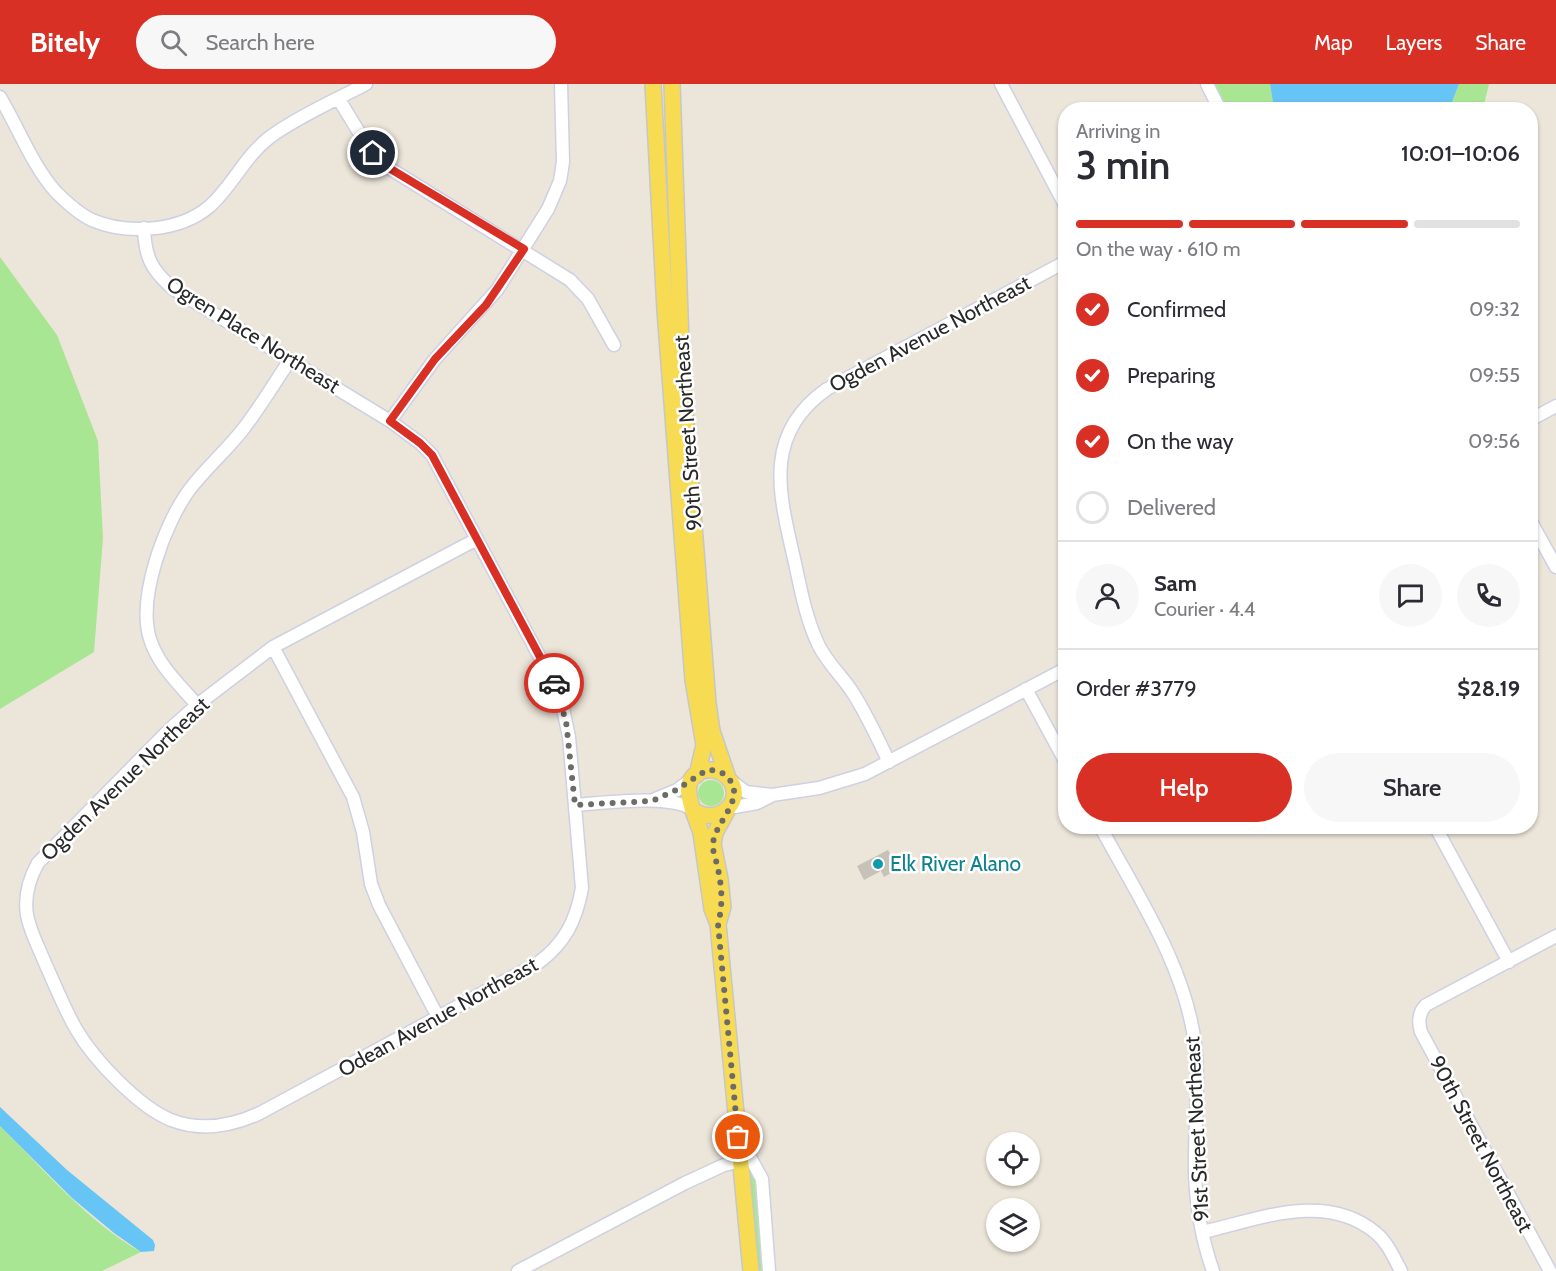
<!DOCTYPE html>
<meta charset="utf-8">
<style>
body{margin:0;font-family:Cabin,sans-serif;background:#f7f7f7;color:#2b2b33;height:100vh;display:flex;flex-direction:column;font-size:22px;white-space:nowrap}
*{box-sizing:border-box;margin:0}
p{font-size:20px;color:#7c7c81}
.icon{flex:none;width:33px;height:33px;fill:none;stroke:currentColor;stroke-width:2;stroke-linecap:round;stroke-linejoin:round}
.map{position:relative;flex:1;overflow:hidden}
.details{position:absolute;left:1058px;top:18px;width:480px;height:732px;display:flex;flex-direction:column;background:#fff;border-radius:24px;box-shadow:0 2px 4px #0004}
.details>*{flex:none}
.controls{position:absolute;left:986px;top:1048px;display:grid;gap:12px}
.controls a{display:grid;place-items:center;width:54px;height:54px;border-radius:50%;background:#fff;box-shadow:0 2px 4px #0004;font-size:30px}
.pin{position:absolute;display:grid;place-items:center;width:51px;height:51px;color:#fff;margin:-26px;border:3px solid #fff;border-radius:50%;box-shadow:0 2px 6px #0007}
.courier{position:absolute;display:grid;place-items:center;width:60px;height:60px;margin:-30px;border:4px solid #d93025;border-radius:50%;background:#fff;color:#222;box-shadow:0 2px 8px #0007}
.overview em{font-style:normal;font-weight:600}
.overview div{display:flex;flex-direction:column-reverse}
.overview{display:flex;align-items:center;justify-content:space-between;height:102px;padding:0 18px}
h1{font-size:39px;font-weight:600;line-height:45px}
.bar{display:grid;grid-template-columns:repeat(4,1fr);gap:9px 6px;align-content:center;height:72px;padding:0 18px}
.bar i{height:8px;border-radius:4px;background:#e1e1e2}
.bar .selected{background:#d93025}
.bar p{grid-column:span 4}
.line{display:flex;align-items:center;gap:15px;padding:0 18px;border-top:2px solid #e1e1e2}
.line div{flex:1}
.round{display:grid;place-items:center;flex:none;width:63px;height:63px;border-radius:32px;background:#f7f7f7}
ol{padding:0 18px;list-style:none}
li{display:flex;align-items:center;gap:18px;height:66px}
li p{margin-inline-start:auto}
li .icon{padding:6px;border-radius:50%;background:#d93025;color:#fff;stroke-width:4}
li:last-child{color:#7c7c81}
li i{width:33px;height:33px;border:3px solid #e1e1e2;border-radius:50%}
.button{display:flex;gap:12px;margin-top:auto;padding:12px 18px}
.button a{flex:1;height:69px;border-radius:36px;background:#d93025;color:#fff;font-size:24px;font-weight:600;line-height:69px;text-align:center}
.button a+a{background:#f7f7f7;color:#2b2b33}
header{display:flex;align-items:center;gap:36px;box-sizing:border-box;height:84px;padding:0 30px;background:#d93025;color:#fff}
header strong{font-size:28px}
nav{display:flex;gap:33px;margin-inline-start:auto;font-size:21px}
.search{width:420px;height:54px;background:#f7f7f7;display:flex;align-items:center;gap:15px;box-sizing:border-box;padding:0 21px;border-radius:33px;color:#7c7c81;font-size:22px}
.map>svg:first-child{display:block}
.green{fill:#a9e693}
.water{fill:#66c5f4}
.building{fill:#c7c2b9}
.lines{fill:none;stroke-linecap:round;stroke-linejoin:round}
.minor-casing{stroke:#cfd1e3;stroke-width:15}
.major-casing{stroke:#c7c7c7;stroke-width:18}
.minor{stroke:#fff;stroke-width:12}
.major{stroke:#f7dc53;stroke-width:15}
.done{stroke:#6d6b67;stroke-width:6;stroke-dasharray:0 10.8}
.route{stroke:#d93025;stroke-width:8}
.culture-dot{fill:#0f9aa8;stroke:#fff;stroke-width:2}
.labels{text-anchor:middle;stroke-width:5;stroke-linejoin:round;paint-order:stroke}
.street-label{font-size:21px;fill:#292929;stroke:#fff}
.culture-label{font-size:21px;fill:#0d838f;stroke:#fff;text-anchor:start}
</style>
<header>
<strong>Bitely</strong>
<div class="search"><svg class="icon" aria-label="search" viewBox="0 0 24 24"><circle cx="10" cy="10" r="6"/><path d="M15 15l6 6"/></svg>Search here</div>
<nav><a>Map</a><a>Layers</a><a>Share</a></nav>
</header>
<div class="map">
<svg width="1556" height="1187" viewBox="0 0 1556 1187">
<rect width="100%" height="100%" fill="#ece5d9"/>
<!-- green -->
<path class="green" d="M1212,0H1270L1274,25H1225Z
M1459,0H1489L1483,25L1449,26Z
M0,173L57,251L98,357L103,454L94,568L0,625Z
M698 709a13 13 0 1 1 26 0a13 13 0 1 1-26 0Z
M0,1042C43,1085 89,1139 141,1168L102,1187H0Z
M749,1084L756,1093L766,1187H758Z"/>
<!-- water -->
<path class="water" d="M1270,0H1459L1449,26L1426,25L1419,21L1413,23L1412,26L1274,25Z
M0,1023L67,1086L153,1156L155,1161L154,1167L141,1168L114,1149L72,1114L0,1042Z"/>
<!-- building -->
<path class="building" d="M888,766L898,785L884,793L881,787L864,796L857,782Z"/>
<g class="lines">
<defs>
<path id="minor" d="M1001,0L1065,121
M1207,0L1220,26
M0,13C18,43 33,83 56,108C66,118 79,130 92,136C127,151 180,148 210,122C233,101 245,72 270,53C299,32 334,17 366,0
M338,14L368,63L389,84L570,196L588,215L614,261
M144,144C145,173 151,185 172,204L390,337L420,359L432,371L553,598L562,620L569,653L582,804C576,837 565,859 538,879L260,1029C232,1042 202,1048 171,1036C139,1023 94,976 76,945C64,924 55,901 45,879C39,864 30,848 27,831C24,812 29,795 38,779L170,645L197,621L273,563L477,455
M1530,336L1556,322
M390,337L435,275L497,206L548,125L560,97L563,78L561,0
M1530,436L1556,483
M273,563L353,713L363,748L371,800L379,821L438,933
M1026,605L1065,677
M197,621C179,600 158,581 150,555C137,514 165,438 190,405C207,383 228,365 244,344C261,322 275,298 290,276
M889,678C878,655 867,631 853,609C843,593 828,580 819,562C806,535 801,507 795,479C780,413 761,351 827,305L1065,178
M731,697L746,708L772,711L819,704L865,690L1065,585
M653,716L677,706L693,694
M575,721C605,719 668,710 692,725
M729,724L757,719L771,712
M1100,742C1137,811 1185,881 1195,960C1200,1003 1194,1045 1195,1088C1196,1121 1202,1156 1213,1187
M1435,742L1509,878
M1203,1148C1259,1135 1326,1107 1376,1149C1388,1159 1394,1174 1401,1187
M518,1187L685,1099L724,1081L751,1075L762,1095L769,1187
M1550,1187L1421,948C1418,938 1418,929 1426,921L1556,852"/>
<path id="major" d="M653,0L665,226L693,596L704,661L697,691
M672,0L682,289L708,619L712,647L728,694
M692,725C717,745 749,715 727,693C722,688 714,685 706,686C673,693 696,731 701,749L712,825L718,840L751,1187
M718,840L723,823L720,795L713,760L715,749L728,725"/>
</defs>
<!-- minor casing -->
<use href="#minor" class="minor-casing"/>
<!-- major casing -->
<use href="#major" class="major-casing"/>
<!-- minor -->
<use href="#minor" class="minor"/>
<!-- major -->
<use href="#major" class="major"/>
</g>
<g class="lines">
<!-- done -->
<path class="done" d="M554,599L566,637L575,721L652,717L676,706L707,686C715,686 722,687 728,694C748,715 712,740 713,762C713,770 717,778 718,785C722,804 723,821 718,840L738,1053"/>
<!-- route -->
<path class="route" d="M373,69L389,84L524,165L486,221L435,275L390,337L420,359L432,371L554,599"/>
</g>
<!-- markers -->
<circle class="culture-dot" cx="878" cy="780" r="6"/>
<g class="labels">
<!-- street labels -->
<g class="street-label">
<text transform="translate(930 250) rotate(-28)" y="7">Ogden Avenue Northeast</text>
<text transform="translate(253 251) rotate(32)" y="7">Ogren Place Northeast</text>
<text transform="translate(688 349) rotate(-94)" y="7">90th Street Northeast</text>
<text transform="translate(125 695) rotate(-44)" y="7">Ogden Avenue Northeast</text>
<text transform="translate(438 933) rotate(-29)" y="7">Odean Avenue Northeast</text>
<text transform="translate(1197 1045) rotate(-93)" y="7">91st Street Northeast</text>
<text transform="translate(1481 1060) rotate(62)" y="7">90th Street Northeast</text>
</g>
<!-- culture labels -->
<g class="culture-label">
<text x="890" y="787">Elk River Alano</text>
</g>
</g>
</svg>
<div class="controls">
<a><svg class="icon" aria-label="locate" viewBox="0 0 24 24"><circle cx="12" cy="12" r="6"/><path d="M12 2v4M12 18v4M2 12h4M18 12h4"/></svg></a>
<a><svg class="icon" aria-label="layers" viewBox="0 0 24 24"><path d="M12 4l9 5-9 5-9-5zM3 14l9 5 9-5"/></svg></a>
</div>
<div class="pin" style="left:738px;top:1053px;background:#ea580c"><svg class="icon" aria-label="bag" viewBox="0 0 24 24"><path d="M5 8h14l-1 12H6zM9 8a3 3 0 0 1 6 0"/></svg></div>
<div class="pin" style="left:373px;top:69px;background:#1f2937"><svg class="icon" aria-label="home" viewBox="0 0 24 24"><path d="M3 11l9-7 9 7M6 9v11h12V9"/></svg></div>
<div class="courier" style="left:554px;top:599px"><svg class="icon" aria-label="car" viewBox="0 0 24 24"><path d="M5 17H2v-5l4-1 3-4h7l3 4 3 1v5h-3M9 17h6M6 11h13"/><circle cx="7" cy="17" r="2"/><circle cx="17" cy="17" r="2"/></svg></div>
<section class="details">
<div class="overview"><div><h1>3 min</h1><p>Arriving in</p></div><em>10:01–10:06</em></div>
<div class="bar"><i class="selected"></i><i class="selected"></i><i class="selected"></i><i></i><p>On the way · 610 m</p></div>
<ol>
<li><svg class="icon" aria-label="check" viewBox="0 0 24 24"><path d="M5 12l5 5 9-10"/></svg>Confirmed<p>09:32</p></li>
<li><svg class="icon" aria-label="check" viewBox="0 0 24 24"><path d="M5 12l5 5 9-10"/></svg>Preparing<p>09:55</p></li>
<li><svg class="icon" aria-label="check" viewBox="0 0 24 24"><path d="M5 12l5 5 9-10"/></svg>On the way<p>09:56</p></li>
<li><i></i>Delivered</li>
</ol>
<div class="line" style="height:108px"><a class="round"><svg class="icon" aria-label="person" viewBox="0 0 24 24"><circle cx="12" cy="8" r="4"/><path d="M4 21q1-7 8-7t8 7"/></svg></a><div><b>Sam</b><p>Courier · 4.4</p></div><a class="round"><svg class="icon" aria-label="chat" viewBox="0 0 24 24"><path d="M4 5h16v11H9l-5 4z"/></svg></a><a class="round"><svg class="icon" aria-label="phone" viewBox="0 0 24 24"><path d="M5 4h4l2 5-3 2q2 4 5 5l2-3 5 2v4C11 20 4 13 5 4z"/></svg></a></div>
<div class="line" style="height:78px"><div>Order #3779</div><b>$28.19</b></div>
<div class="button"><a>Help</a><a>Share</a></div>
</section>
</div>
